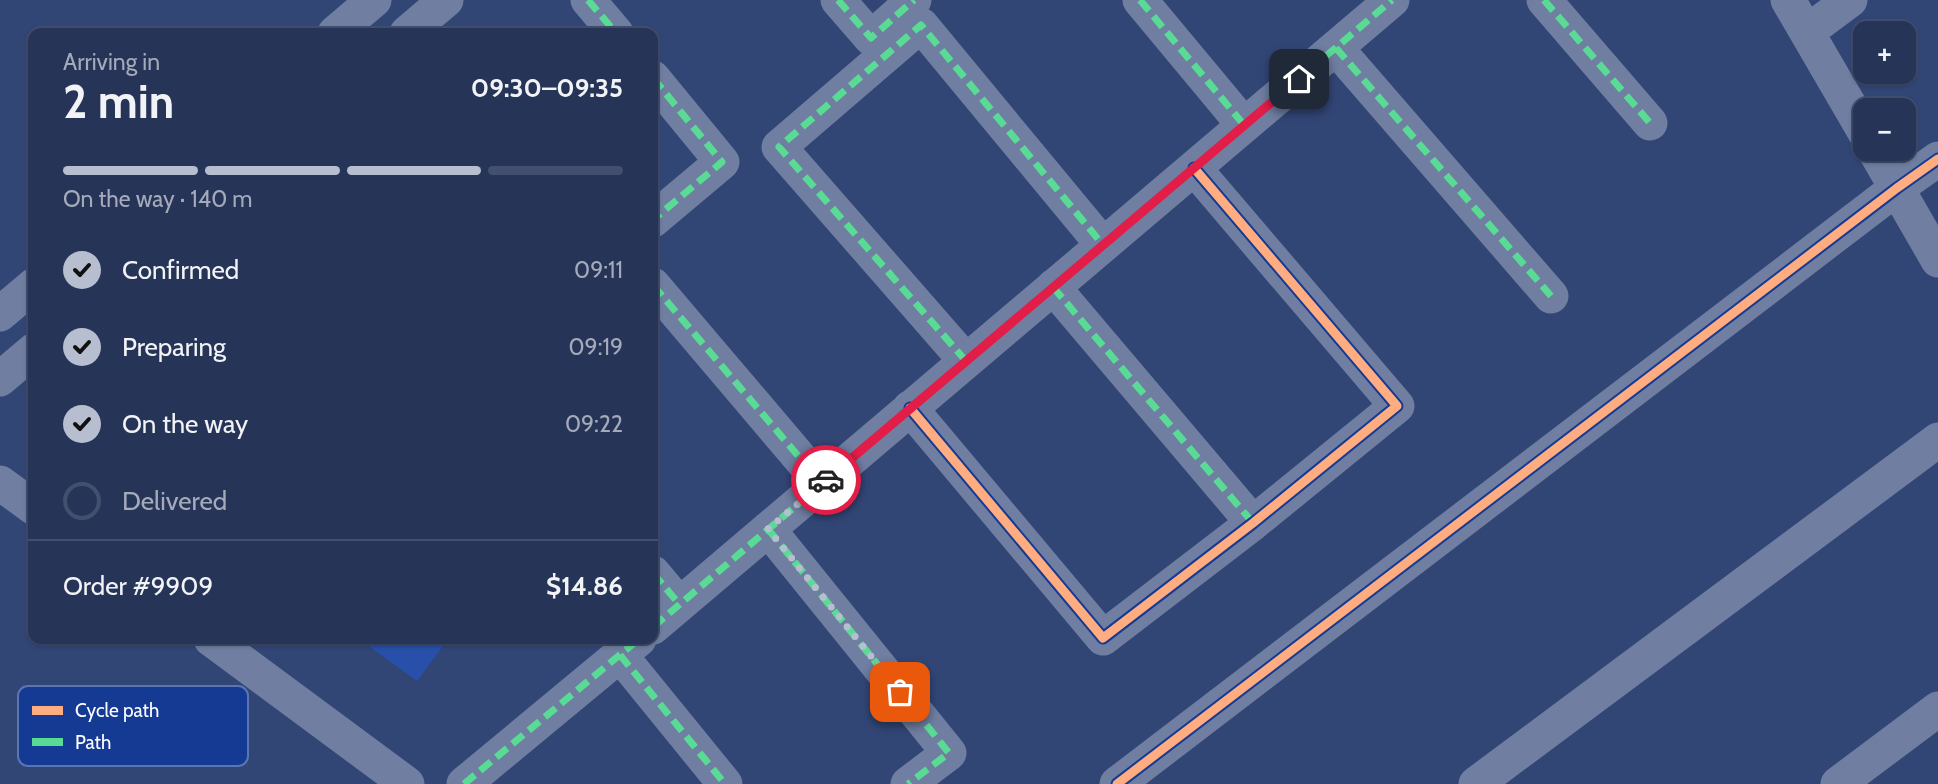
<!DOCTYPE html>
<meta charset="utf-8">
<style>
body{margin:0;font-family:Cabin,sans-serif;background:#2e3c5e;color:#f1f3f6;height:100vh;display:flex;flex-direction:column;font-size:26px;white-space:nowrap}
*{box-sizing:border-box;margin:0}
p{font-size:23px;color:#a4aaba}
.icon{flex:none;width:38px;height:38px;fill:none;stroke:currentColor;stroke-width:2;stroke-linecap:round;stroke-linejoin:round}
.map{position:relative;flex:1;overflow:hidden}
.drawer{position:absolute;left:28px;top:28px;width:630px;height:616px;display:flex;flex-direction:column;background:#263458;border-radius:14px;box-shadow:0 2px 5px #0004,0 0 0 2px #424f6e}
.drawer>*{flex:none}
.tools{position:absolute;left:1853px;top:21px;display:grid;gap:14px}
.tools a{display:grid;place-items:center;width:63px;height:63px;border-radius:14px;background:#263458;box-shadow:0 2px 5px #0004,0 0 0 2px #424f6e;font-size:35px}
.pin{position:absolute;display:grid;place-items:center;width:60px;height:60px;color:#fff;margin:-30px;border-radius:14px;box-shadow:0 4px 10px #0006}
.courier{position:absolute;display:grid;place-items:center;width:70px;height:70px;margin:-35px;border:5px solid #e11d48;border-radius:50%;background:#fff;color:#222;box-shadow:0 2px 9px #0007}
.head em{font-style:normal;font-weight:700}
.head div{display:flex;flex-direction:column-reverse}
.head{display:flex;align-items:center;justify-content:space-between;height:119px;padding:0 35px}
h1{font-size:46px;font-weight:700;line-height:52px}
.bar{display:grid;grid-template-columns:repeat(4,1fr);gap:10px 7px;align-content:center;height:84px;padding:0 35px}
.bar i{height:9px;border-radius:5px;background:#424f6e}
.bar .current{background:#b7becf}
.bar p{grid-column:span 4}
.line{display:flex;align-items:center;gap:18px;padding:0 35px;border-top:2px solid #424f6e}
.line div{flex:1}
ol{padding:0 35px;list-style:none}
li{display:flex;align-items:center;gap:21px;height:77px}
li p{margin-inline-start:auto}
li .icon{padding:7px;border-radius:50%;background:#b7becf;color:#111;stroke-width:4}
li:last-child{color:#a4aaba}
li i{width:38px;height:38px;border:4px solid #424f6e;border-radius:50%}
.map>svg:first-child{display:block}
.green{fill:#2850aa}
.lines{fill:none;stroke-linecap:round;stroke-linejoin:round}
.minor{stroke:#6f7ea1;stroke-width:35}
.quiet{stroke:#5adb95;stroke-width:7;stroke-dasharray:14 7;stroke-linecap:butt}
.cycleway-casing{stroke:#153a93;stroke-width:13}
.cycleway{stroke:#ffac80;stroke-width:9}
.done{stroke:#b7becf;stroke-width:7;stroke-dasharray:0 12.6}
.route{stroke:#e11d48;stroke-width:9}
.key{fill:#153a93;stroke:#5b75b3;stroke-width:2}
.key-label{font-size:19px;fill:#fff}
</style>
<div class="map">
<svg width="1938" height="784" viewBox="0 0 1938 784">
<rect width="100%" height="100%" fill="#324676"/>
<!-- green -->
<path class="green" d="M359,639H448L417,681Z"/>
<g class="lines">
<!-- minor -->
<path class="minor" d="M588,0L616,33
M838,0L871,38L914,0
M1140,0L1244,125
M1544,0L1650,123
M1788,0L1866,134
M1807,32L1850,0
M335,33L374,0
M407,33L446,0
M1336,48L1551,296
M653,78L722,162L653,220
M1874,149L1938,260
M653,285L822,484
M1053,287L1253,523
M0,314L33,286
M966,361L779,147L921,25L1103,245
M0,379L33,351
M910,408L1103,638L1253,523L1397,406L1194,168
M0,483L33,507
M768,529L949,753L908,784
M653,573L679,604
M653,627L1392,0
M211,639L407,784
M620,655L725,784
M464,784L639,639
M1117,784L1897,188L1938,159
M1476,784L1938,440
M1838,784L1938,709"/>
<!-- quiet -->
<path class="quiet" d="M588,0L616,33
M838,0L871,38L914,0
M1140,0L1244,125
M1544,0L1650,123
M1336,48L1551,296
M653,78L722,162L653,220
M653,285L822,484
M1053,287L1253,523
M966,361L779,147L921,25L1103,245
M768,529L949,753L908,784
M653,573L679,604
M653,627L1392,0
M620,655L725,784
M464,784L639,639"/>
<defs>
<path id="cycleway" d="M910,408L1103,638L1253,523L1397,406L1194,168
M1117,784L1897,188L1938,159"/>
</defs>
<!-- cycleway casing -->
<use href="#cycleway" class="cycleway-casing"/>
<!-- cycleway -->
<use href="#cycleway" class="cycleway"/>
</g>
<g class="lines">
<!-- done -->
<path class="done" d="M826,480L768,529L900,692"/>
<!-- route -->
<path class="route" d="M826,480L1299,79"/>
</g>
<!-- legend -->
<rect x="18" y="686" width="230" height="80" rx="10" class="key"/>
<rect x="32" y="706" width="31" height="9" fill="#ffac80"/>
<rect x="32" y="738" width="31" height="8" fill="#5adb95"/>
<g class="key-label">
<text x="75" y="717">Cycle path</text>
<text x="75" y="749">Path</text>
</g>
</svg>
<div class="tools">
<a>+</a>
<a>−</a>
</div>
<div class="pin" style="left:900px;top:692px;background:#ea580c"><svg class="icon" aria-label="bag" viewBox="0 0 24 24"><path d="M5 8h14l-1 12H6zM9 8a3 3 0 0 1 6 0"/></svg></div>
<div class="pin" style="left:1299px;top:79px;background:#1f2937"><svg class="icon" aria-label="home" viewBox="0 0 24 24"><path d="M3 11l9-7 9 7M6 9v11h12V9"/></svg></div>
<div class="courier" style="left:826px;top:480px"><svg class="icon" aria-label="car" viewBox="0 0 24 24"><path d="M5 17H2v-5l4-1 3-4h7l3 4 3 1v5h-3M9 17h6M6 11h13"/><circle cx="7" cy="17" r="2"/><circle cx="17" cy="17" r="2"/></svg></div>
<section class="drawer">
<div class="head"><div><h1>2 min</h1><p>Arriving in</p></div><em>09:30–09:35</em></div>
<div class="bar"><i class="current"></i><i class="current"></i><i class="current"></i><i></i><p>On the way · 140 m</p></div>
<ol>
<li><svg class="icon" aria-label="check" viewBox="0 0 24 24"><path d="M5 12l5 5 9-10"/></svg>Confirmed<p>09:11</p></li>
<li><svg class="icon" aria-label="check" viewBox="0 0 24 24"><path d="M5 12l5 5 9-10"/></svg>Preparing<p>09:19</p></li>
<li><svg class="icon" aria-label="check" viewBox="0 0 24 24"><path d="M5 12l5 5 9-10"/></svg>On the way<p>09:22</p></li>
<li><i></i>Delivered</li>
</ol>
<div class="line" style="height:91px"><div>Order #9909</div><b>$14.86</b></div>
</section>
</div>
